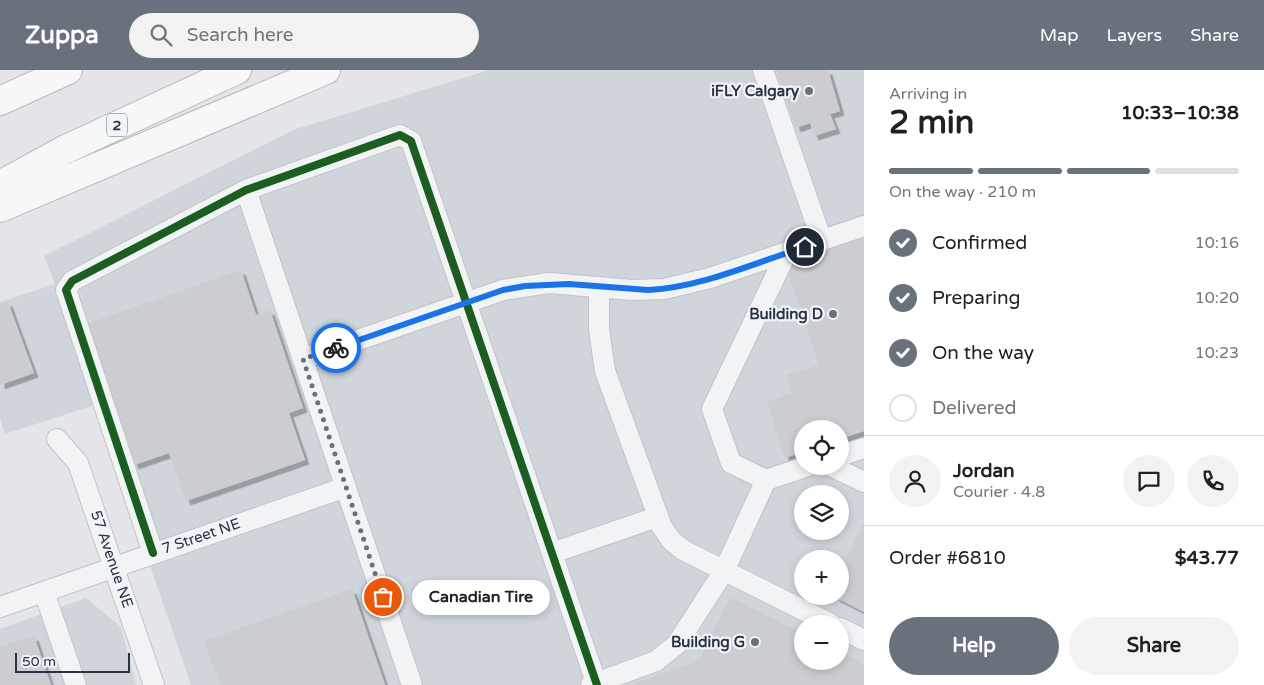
<!DOCTYPE html>
<meta charset="utf-8">
<style>
body{margin:0;font-family:"Varela Round",sans-serif;background:#f2f2f2;color:#202124;height:100vh;display:flex;flex-direction:column;font-size:19px;white-space:nowrap}
*{box-sizing:border-box;margin:0}
p{font-size:16px;color:#757577}
.icon{flex:none;width:28px;height:28px;fill:none;stroke:currentColor;stroke-width:2;stroke-linecap:round;stroke-linejoin:round}
.map{position:relative;flex:1;overflow:hidden}
.side{display:flex;flex-direction:column;background:#fff;width:400px}
.side>*{flex:none}
.controls{position:absolute;left:794px;top:350px;display:grid;gap:10px}
.controls a{display:grid;place-items:center;width:55px;height:55px;border-radius:50%;background:#fff;box-shadow:0 2px 8px #0003;font-size:25px}
.scale{position:absolute;left:15px;bottom:12px;width:115px;box-sizing:border-box;padding-left:5px;border:2px solid #283343;border-top:0;font-size:14px;line-height:18px;white-space:nowrap;color:#283343;-webkit-text-stroke:4px #f0f4f8;paint-order:stroke}
.pin{position:absolute;display:grid;place-items:center;width:42px;height:42px;color:#fff;margin:-21px;border:2px solid #fff;border-radius:50%;box-shadow:0 1px 5px #0007}
.courier{position:absolute;display:grid;place-items:center;width:50px;height:50px;margin:-25px;border:4px solid #1a73e8;border-radius:50%;background:#fff;color:#222;box-shadow:0 1px 6px #0007}
.bubble{position:absolute;height:35px;border-radius:18px;background:#fff;box-shadow:0 2px 8px #0003;font-size:16px;font-weight:800;line-height:35px;text-align:center}
.head em{font-style:normal;font-weight:800}
.head div{display:flex;flex-direction:column-reverse}
.head{display:flex;align-items:center;justify-content:space-between;height:85px;padding:0 25px}
h1{font-size:32px;font-weight:800;line-height:38px}
.bar{display:grid;grid-template-columns:repeat(4,1fr);gap:8px 5px;align-content:center;height:60px;padding:0 25px}
.bar i{height:6px;border-radius:4px;background:#e0e0e0}
.bar .active{background:#69717d}
.bar p{grid-column:span 4}
.line{display:flex;align-items:center;gap:12px;padding:0 25px;border-top:1px solid #e0e0e0}
.line div{flex:1}
.round{display:grid;place-items:center;flex:none;width:52px;height:52px;border-radius:26px;background:#f2f2f2}
ol{padding:0 25px;list-style:none}
li{display:flex;align-items:center;gap:15px;height:55px}
li p{margin-inline-start:auto}
li .icon{padding:5px;border-radius:50%;background:#69717d;color:#fff;stroke-width:4}
li:last-child{color:#757577}
li i{width:28px;height:28px;border:2px solid #e0e0e0;border-radius:50%}
.cta{display:flex;gap:10px;margin-top:auto;padding:10px 25px}
.cta a{flex:1;height:58px;border-radius:30px;background:#69717d;color:#fff;font-size:20px;font-weight:800;line-height:58px;text-align:center}
.cta a+a{background:#f2f2f2;color:#202124}
header{display:flex;align-items:center;gap:30px;box-sizing:border-box;height:70px;padding:0 25px;background:#69717d;color:#fff}
header strong{font-size:24px}
nav{display:flex;gap:28px;margin-inline-start:auto;font-size:18px}
.search{width:350px;height:45px;background:#f2f2f2;display:flex;align-items:center;gap:12px;box-sizing:border-box;padding:0 18px;border-radius:28px;color:#757577;font-size:19px}
main{display:flex;flex:1;min-height:0}
.map>svg:first-child{display:block}
.built{fill:#d0d5dc;fill-rule:evenodd}
.building{fill:#cbcdd0;filter:url(#shadow)}
.lines{fill:none;stroke-linecap:round;stroke-linejoin:round}
.minor-casing{stroke:#c1c3c6;stroke-width:22}
.highway-casing{stroke:#b5b8bd;stroke-width:30}
.minor{stroke:#f2f3f5;stroke-width:20}
.highway{stroke:#f6f7f7;stroke-width:28}
.cycleway-casing{stroke:#f0f4f8;stroke-width:11}
.cycleway{stroke:#1b5e20;stroke-width:8}
.done{stroke:#69717d;stroke-width:5;stroke-dasharray:0 9}
.route{stroke:#1a73e8;stroke-width:6}
.poi-dot{fill:#69717d;stroke:#f0f4f8;stroke-width:2}
.labels{text-anchor:middle;stroke-width:4.5;stroke-linejoin:round;paint-order:stroke}
.shield{fill:#f0f4f8;stroke:#646d79;stroke-width:1}
.shield-label{font-size:14px;font-weight:bold;fill:#283343}
.poi-label{font-size:15px;font-weight:bold;fill:#283343;stroke:#f0f4f8;text-anchor:end}
.street-label{font-size:15px;fill:#283343;stroke:#f0f4f8}
</style>
<header>
<strong>Zuppa</strong>
<div class="search"><svg class="icon" aria-label="search" viewBox="0 0 24 24"><circle cx="10" cy="10" r="6"/><path d="M15 15l6 6"/></svg>Search here</div>
<nav><a>Map</a><a>Layers</a><a>Share</a></nav>
</header>
<main>
<div class="map">
<svg width="864" height="615" viewBox="0 0 864 615">
<defs>
<filter id="shadow"><feDropShadow dx="4.5" dy="4.5" stdDeviation="0" flood-color="#0004"/></filter>
</defs>
<rect width="100%" height="100%" fill="#e3e5e8"/>
<!-- built -->
<path class="built" d="M489,0H864V615H191L95,335L5,364L0,348V232L55,214L44,186L293,60ZM802,359H840V396H802ZM802,424H840V461H802ZM802,489H840V526H802ZM802,554H840V591H802Z
M86,528L121,557L136,615H0V559Z"/>
<!-- building -->
<path class="building" d="M776,0H828L840,41L830,44L836,59L814,66L810,53L796,58Z
M864,166V361L840,369V359H802V382L785,388L767,332L792,323L786,305L819,295L785,192Z
M241,200L256,245L270,240L303,338L289,343L305,390L186,431L169,383L134,395L86,254Z
M8,232L34,303L0,315V234Z
M864,452V542L833,526H840V501Z
M352,519L385,615H220L204,571Z
M730,527L802,563V591H840V582L864,594V615H630L698,591Z
M34,566L51,615H0V577Z"/>
<g class="lines">
<defs>
<path id="minor" d="M763,0L822,171
M246,120L412,615
M599,217V259L605,301L662,457L671,470L683,480L831,554
M303,289L503,220L549,213L632,220L664,219L710,208L864,156
M57,369L78,393L154,615
M840,386L864,378
M831,396L864,412
M766,410L808,396
M153,483L66,220L72,211L246,120L400,65L411,71L597,615
M552,483L657,447
M44,522L76,615
M0,537L346,417
M840,558L864,570
M591,615L656,591L677,574L724,501L766,410L731,393L712,339L787,182"/>
<path id="highway" d="M0,31L68,0
M0,115L64,80L237,0
M0,138L326,0"/>
</defs>
<!-- minor casing -->
<use href="#minor" class="minor-casing"/>
<!-- highway casing -->
<use href="#highway" class="highway-casing"/>
<!-- minor -->
<use href="#minor" class="minor"/>
<!-- highway -->
<use href="#highway" class="highway"/>
<defs>
<path id="cycleway" d="M153,483L66,220L72,211L246,120L400,65L411,71L597,615"/>
</defs>
<!-- cycleway casing -->
<use href="#cycleway" class="cycleway-casing"/>
<!-- cycleway -->
<use href="#cycleway" class="cycleway"/>
</g>
<g class="lines">
<!-- done -->
<path class="done" d="M336,278L303,289L383,527"/>
<!-- route -->
<path class="route" d="M336,278L503,220L525,216L569,214L648,220C702,217 754,193 805,177"/>
</g>
<!-- markers -->
<g class="poi-dot">
<circle cx="809" cy="21" r="5"/>
<circle cx="833" cy="244" r="5"/>
<circle cx="755" cy="572" r="5"/>
</g>
<g class="labels">
<!-- shield labels -->
<rect class="shield" x="107" y="43.5" width="20" height="23" rx="4"/>
<g class="shield-label">
<text x="117" y="60">2</text>
</g>
<!-- poi labels -->
<g class="poi-label">
<text x="799" y="26">iFLY Calgary</text>
<text x="823" y="249">Building D</text>
<text x="745" y="577">Building G</text>
</g>
<!-- street labels -->
<g class="street-label">
<text transform="translate(201 466) rotate(-19)" y="5">7 Street NE</text>
<text transform="translate(112 489) rotate(71)" y="5">57 Avenue NE</text>
</g>
</g>
</svg>
<div class="controls">
<a><svg class="icon" aria-label="locate" viewBox="0 0 24 24"><circle cx="12" cy="12" r="6"/><path d="M12 2v4M12 18v4M2 12h4M18 12h4"/></svg></a>
<a><svg class="icon" aria-label="layers" viewBox="0 0 24 24"><path d="M12 4l9 5-9 5-9-5zM3 14l9 5 9-5"/></svg></a>
<a>+</a>
<a>−</a>
</div>
<div class="scale">50 m</div>
<div class="pin" style="left:383px;top:527px;background:#ea580c"><svg class="icon" aria-label="bag" viewBox="0 0 24 24"><path d="M5 8h14l-1 12H6zM9 8a3 3 0 0 1 6 0"/></svg></div>
<div class="pin" style="left:805px;top:177px;background:#1f2937"><svg class="icon" aria-label="home" viewBox="0 0 24 24"><path d="M3 11l9-7 9 7M6 9v11h12V9"/></svg></div>
<div class="courier" style="left:336px;top:278px"><svg class="icon" aria-label="bike" viewBox="0 0 24 24"><circle cx="6" cy="16" r="4"/><circle cx="18" cy="16" r="4"/><path d="M6 16l4-8h5l3 8M10 8l3 8H6M13 5h3"/></svg></div>
<div class="bubble" style="left:412px;top:510px;width:138px">Canadian Tire</div>
</div>
<section class="side">
<div class="head"><div><h1>2 min</h1><p>Arriving in</p></div><em>10:33–10:38</em></div>
<div class="bar"><i class="active"></i><i class="active"></i><i class="active"></i><i></i><p>On the way · 210 m</p></div>
<ol>
<li><svg class="icon" aria-label="check" viewBox="0 0 24 24"><path d="M5 12l5 5 9-10"/></svg>Confirmed<p>10:16</p></li>
<li><svg class="icon" aria-label="check" viewBox="0 0 24 24"><path d="M5 12l5 5 9-10"/></svg>Preparing<p>10:20</p></li>
<li><svg class="icon" aria-label="check" viewBox="0 0 24 24"><path d="M5 12l5 5 9-10"/></svg>On the way<p>10:23</p></li>
<li><i></i>Delivered</li>
</ol>
<div class="line" style="height:90px"><a class="round"><svg class="icon" aria-label="person" viewBox="0 0 24 24"><circle cx="12" cy="8" r="4"/><path d="M4 21q1-7 8-7t8 7"/></svg></a><div><b>Jordan</b><p>Courier · 4.8</p></div><a class="round"><svg class="icon" aria-label="chat" viewBox="0 0 24 24"><path d="M4 5h16v11H9l-5 4z"/></svg></a><a class="round"><svg class="icon" aria-label="phone" viewBox="0 0 24 24"><path d="M5 4h4l2 5-3 2q2 4 5 5l2-3 5 2v4C11 20 4 13 5 4z"/></svg></a></div>
<div class="line" style="height:65px"><div>Order #6810</div><b>$43.77</b></div>
<div class="cta"><a>Help</a><a>Share</a></div>
</section>
</main>
